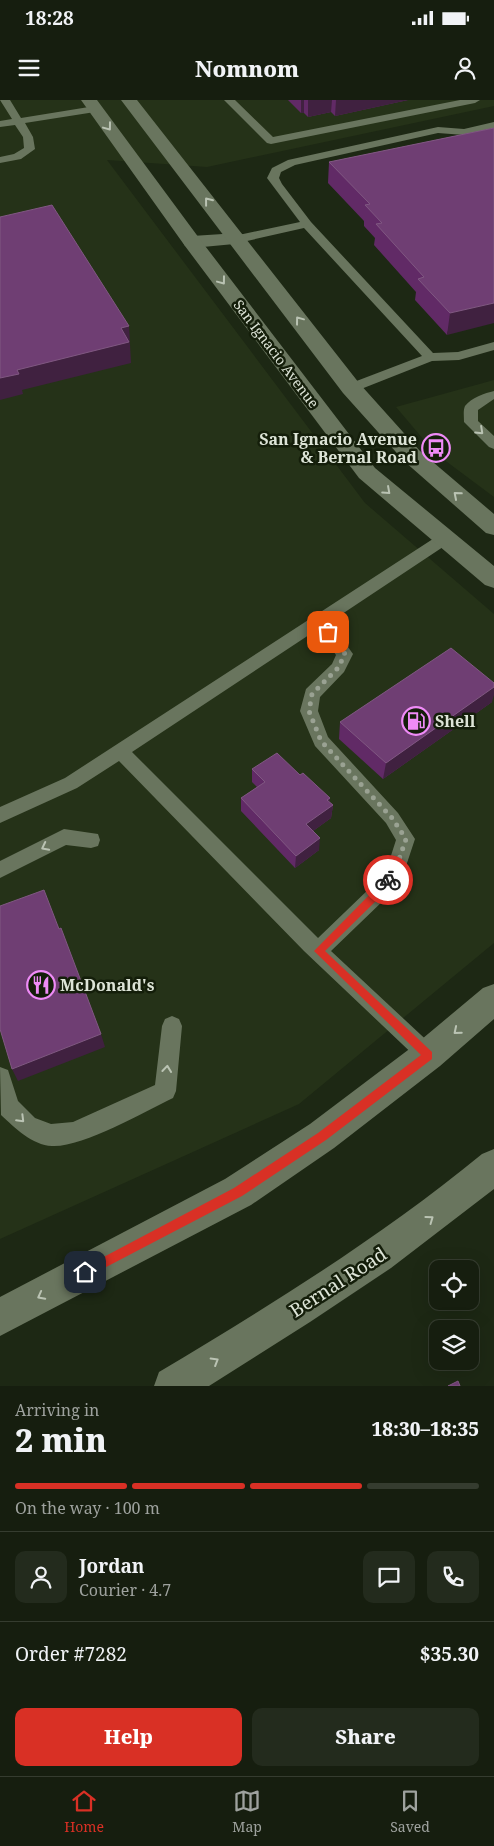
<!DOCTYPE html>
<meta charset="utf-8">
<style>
body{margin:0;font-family:"Noto Serif",serif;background:#232b1d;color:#f1f3f6;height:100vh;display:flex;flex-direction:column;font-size:19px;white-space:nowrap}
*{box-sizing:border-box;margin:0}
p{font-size:16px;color:#9ea29e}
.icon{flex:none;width:28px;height:28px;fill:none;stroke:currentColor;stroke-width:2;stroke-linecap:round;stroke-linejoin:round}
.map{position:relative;height:1286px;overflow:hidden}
.sheet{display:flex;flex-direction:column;background:#161e0f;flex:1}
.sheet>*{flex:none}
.tools{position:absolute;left:429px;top:1160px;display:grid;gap:10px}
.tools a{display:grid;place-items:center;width:50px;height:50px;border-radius:10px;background:#161e0f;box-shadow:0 5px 20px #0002,0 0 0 1px #353c2f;font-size:25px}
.pin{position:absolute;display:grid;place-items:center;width:42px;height:42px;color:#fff;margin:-21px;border-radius:10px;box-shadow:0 2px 8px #0006}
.courier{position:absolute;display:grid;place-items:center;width:50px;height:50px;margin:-25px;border:4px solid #d93025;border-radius:50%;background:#fff;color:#222;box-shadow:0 1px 6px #0007}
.summary em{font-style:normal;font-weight:800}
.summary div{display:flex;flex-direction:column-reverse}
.summary{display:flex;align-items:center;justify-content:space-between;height:85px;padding:0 15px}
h1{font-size:32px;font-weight:800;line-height:38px}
.bar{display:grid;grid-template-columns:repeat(4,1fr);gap:8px 5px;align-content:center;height:60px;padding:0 15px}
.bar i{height:6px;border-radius:4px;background:#353c2f}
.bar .current{background:#d93025}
.bar p{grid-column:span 4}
.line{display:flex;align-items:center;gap:12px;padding:0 15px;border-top:1px solid #353c2f}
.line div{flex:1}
.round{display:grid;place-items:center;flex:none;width:52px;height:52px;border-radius:10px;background:#232b1d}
.cta{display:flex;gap:10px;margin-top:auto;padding:10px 15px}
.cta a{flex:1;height:58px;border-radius:10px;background:#d93025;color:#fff;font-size:20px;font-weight:800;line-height:58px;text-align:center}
.cta a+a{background:#232b1d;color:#f1f3f6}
.status{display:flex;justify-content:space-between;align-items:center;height:35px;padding:0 25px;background:#161e0f;direction:ltr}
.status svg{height:14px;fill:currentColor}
header{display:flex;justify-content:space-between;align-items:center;height:65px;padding:0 15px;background:#161e0f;font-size:22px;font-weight:800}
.menu{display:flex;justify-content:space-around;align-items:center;height:70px;border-top:1px solid #353c2f;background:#161e0f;font-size:14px;color:#9ea29e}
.menu a{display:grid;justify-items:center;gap:2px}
.menu .current{color:#d93025}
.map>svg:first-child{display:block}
.built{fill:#253218}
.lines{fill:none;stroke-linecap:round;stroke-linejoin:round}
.service{fill:#69755e;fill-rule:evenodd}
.minor{fill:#69755e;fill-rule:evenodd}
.tertiary{fill:#69755e;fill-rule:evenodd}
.secondary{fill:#69755e;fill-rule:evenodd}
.wall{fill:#612a66}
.shaded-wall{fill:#402140}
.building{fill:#6f3e73;stroke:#805882}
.oneway{stroke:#bac3b3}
.route{fill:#d93025}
.done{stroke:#9aa293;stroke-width:5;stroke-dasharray:0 9}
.labels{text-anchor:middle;stroke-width:5;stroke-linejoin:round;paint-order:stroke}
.far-street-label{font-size:14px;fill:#dde4d7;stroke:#141e0a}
.poi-label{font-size:16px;font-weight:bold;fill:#dde4d7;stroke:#141e0a;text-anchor:start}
.near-street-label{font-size:19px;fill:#dde4d7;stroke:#141e0a}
</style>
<div class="status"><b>18:28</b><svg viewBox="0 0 49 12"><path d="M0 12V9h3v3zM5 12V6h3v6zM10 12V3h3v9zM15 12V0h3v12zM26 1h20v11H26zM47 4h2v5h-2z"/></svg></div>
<header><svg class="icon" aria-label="menu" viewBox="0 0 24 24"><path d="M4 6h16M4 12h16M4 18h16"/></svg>Nomnom<svg class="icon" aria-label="person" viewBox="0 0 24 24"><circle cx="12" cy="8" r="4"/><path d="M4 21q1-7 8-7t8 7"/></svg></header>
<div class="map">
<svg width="494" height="1286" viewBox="0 0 494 1286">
<rect width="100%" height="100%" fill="#1d2814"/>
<!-- built -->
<path class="built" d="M0,0H494V6L207,67L107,60L365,403L494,514V843L299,1004L0,1139Z
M494,280V397L435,353L396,307Z"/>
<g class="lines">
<!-- service -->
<path class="service" d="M0,0H10L21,18L95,6L100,9L95,12L25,23L33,37L35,49L21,59L0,63V57L14,54L24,48L23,37L15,25L0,27V21L12,19Z
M224,0H235L273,37L460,0H480L475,3L271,44L267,43Z
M494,22V28L464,35L438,33L295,65L281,72L279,78L282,84L311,122L433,253L458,252L494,242V250L459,260L432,261L356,291H346L344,288L346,285L422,256L304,128L238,143L232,139L234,136L300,122L267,78L272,68L288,60L438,27L464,29Z
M494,291V299L478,310V321L494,336V349L489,347L464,322C464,317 463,310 465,306C471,298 485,293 494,291Z
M444,434L449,435L452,439L449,443L330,522L353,554L344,572L320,597L318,611L328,637L398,713L415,739L403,775L386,798L331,851L435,948L439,955L435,962L428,965L421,962L304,851L119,661L77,688L0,723V707L65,678L439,435ZM318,529L336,555L332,564L306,589L300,611L315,646L386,723L396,740L388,765L372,786L318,838L132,652Z
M64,729L98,734L100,740L98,746L91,748L66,745L0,778V761Z
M172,916L179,919L182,926L176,991L173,998C144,1012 81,1048 52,1046C32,1045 15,1028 1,1015L0,967L8,970L18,1001L35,1018L51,1024L73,1022L155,985L162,926L165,919Z"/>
<!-- minor -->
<path class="minor" d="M238,133L245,135L247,139L245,143L192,148L185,146L183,142L185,138L192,136Z"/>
<!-- tertiary -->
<path class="tertiary" d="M81,0H97L199,138L375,368L494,466V488L485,485L359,378L185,146Z
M121,0H137L359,283L420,351L494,414V435L486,433L404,361L343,293Z"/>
<!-- secondary -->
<path class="secondary" d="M494,884V919L440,966L334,1048L251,1105L0,1236V1197L225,1079L310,1024L416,944L483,888Z
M494,1049V1089L391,1168L310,1222L209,1286H154L159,1272C271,1205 381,1137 482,1054Z"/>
</g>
<!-- wall -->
<path class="wall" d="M288,0H408L335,16L331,12L308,17L304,13H301Z
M494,28L447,235L415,200L416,192L374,145L375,138L364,126V121L328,83L329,62Z
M492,602L383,679L339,639L340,622Z
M252,669L300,675L330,698L329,702L333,705L331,718L313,731L319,750L295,768L241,711V698L257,687L252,682Z"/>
<!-- shaded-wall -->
<path class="shaded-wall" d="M301,0H304V13H301Z
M308,0H332L331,12L308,17Z
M336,0H408L335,16Z
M494,203V223L447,235L450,213Z
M129,226L131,263L22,290L23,294L0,300V278L17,270L121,228Z
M494,587V595L492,602L383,679L386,663Z
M330,698L328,708L333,705L331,718L306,736V724Z
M320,738L319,750L295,768L296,756Z
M101,934L105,947L18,981L12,969Z"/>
<!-- building -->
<path class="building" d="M494,28V203L450,213L418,179L424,177L376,124L382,123L365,105L370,104L329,62Z
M52,105L129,226L121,228L129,242L17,270L19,274L0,278V117Z
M451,548L494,583V587L386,663L340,622Z
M277,653L300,675L303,673L330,698L327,700L333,705L306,724L320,738L296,756L241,698L265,682L252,669Z
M44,790L59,829L61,828L101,934L12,969L0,929V806Z
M458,1281L460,1286H448Z"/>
<!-- one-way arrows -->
<defs><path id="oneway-chevron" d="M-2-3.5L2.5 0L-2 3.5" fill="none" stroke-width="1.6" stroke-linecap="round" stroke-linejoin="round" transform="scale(1.25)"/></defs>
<g class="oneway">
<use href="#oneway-chevron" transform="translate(108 27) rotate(53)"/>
<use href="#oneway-chevron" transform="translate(208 101) rotate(-128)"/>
<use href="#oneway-chevron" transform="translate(222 181) rotate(53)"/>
<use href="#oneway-chevron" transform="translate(299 220) rotate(-127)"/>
<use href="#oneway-chevron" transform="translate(480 331) rotate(43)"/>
<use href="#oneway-chevron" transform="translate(387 391) rotate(42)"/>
<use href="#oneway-chevron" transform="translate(457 395) rotate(-139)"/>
<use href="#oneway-chevron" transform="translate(45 747) rotate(153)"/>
<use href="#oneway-chevron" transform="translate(457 931) rotate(140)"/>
<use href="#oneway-chevron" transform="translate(167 969) rotate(-84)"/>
<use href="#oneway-chevron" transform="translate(21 1019) rotate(45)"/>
<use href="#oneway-chevron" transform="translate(430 1119) rotate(-36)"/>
<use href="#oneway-chevron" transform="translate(41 1196) rotate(152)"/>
<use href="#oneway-chevron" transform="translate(215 1261) rotate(-31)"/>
</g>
<!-- route -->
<path class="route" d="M388,776L392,780L382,795L325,851L432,952V959L326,1040L242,1096L89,1176L85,1178L81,1176L80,1172L81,1169L234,1088L318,1033L421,955L314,851Z"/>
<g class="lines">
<!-- done -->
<path class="done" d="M328,532L345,554L338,568L312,594L309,611L321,641L392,718L406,739L396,768L388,780"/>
</g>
<!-- icons -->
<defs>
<symbol id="bus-ring" viewBox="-11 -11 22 22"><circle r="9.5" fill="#141e0a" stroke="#ef8bf7" stroke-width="1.5"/><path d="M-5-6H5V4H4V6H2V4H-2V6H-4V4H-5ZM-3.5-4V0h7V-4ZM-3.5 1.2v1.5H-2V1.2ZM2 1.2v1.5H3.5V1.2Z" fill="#ef8bf7"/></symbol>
<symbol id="fuel-ring" viewBox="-11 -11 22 22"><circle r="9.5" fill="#141e0a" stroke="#ef8bf7" stroke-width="1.5"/><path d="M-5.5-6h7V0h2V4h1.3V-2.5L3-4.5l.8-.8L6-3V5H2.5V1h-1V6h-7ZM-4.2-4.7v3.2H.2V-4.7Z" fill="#ef8bf7"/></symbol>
<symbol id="restaurant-ring" viewBox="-11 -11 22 22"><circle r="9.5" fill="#141e0a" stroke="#ef8bf7" stroke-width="1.5"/><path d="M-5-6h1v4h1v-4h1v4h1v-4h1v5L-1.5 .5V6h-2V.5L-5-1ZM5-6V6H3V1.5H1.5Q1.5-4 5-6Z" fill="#ef8bf7"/></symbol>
</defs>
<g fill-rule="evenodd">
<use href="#bus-ring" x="420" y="332" width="32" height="32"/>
<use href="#fuel-ring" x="400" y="605" width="32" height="32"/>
<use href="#restaurant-ring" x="25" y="869" width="32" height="32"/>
</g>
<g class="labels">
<!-- far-street labels -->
<g class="far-street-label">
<text transform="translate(276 254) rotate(53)" y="5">San Ignacio Avenue</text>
</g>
<!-- poi labels -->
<g class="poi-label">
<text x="417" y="345" text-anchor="end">San Ignacio Avenue<tspan x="417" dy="18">&amp; Bernal Road</tspan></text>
<text x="435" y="627">Shell</text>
<text x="60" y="891">McDonald's</text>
</g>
<!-- near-street labels -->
<g class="near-street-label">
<text transform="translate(338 1182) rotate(-33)" y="7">Bernal Road</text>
</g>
</g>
</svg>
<div class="tools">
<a><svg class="icon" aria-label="locate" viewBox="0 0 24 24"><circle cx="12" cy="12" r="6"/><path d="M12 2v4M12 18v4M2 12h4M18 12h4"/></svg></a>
<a><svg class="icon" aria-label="layers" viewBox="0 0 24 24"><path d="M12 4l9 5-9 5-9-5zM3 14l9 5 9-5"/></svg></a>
</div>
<div class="pin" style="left:328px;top:532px;background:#ea580c"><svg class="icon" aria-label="bag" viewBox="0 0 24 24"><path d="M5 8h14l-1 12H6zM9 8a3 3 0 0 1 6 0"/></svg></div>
<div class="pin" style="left:85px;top:1172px;background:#1f2937"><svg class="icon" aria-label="home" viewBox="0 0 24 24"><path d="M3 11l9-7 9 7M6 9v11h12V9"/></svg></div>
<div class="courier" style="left:388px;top:780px"><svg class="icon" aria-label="bike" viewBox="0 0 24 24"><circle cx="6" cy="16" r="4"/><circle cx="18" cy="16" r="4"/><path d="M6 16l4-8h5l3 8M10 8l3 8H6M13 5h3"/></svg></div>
</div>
<section class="sheet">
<div class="summary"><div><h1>2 min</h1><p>Arriving in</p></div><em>18:30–18:35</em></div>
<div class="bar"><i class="current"></i><i class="current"></i><i class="current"></i><i></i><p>On the way · 100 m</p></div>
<div class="line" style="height:90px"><a class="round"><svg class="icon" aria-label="person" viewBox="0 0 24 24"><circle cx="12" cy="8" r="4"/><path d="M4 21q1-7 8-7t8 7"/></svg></a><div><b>Jordan</b><p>Courier · 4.7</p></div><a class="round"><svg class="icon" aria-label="chat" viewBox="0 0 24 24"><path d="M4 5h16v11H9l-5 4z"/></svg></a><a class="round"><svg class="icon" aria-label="phone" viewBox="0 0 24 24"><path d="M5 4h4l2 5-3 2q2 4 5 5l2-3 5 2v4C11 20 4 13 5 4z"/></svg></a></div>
<div class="line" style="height:65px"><div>Order #7282</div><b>$35.30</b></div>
<div class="cta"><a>Help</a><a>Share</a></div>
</section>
<nav class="menu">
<a class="current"><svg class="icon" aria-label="home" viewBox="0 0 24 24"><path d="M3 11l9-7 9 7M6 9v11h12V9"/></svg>Home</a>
<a><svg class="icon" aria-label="map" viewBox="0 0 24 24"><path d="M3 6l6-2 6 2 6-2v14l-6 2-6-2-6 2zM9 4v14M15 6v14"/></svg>Map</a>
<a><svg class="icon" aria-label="saved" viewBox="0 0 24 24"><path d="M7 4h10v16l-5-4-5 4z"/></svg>Saved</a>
</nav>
